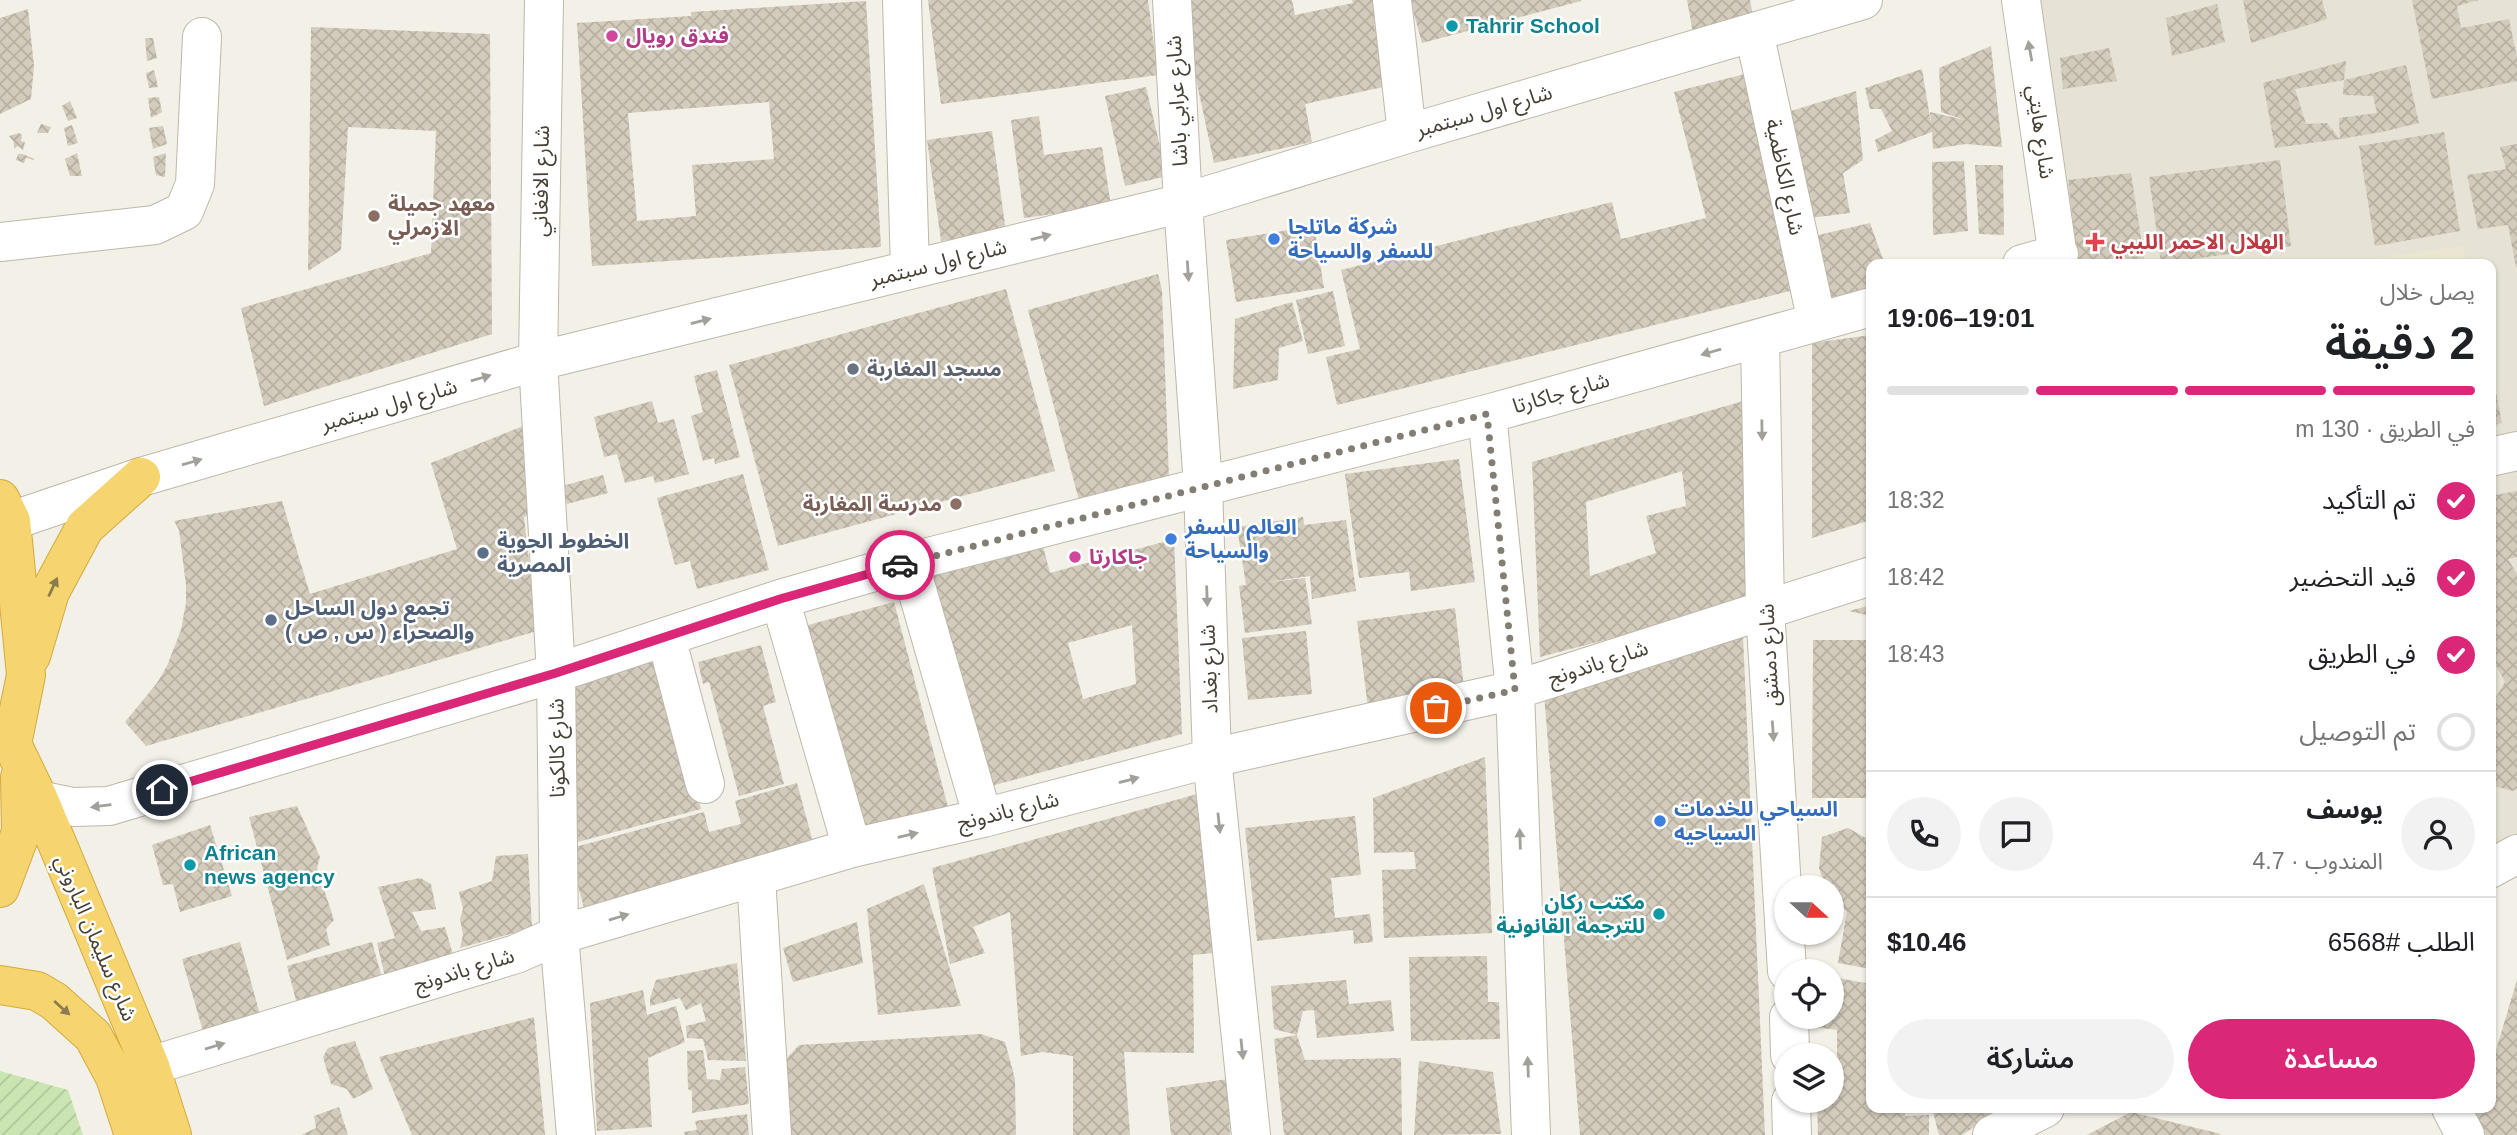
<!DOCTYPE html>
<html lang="ar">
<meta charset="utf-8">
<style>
body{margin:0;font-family:Helvetica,"Noto Sans Arabic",sans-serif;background:#f2f2f2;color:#202124;direction:rtl;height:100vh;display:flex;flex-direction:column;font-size:26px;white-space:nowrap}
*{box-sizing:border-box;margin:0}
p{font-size:23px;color:#757577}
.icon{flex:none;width:38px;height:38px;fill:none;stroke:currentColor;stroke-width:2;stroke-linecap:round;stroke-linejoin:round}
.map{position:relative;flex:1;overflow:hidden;direction:ltr}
.details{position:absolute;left:1866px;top:259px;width:630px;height:854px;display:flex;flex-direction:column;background:#fff;border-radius:14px;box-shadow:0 2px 5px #0004;direction:rtl}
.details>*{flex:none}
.needle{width:46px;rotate:111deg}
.buttons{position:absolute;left:1774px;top:875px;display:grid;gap:14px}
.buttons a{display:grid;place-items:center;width:70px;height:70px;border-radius:50%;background:#fff;box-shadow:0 2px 5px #0004;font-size:35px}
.pin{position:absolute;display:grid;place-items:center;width:60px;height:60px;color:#fff;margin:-30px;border:4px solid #fff;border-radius:50%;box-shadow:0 2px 7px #0007}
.courier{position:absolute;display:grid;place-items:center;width:70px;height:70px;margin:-35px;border:5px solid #db2777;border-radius:50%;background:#fff;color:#222;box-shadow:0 2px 9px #0007}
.overview em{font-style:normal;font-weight:600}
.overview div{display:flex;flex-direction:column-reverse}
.overview{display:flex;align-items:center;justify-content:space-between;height:119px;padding:0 21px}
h1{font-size:46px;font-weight:600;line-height:52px}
.bar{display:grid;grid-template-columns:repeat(4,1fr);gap:10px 7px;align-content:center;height:84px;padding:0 21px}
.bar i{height:9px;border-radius:5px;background:#e0e0e0}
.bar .current{background:#db2777}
.bar p{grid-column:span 4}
.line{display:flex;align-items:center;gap:18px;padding:0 21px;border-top:2px solid #e0e0e0}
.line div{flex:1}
.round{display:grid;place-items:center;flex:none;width:74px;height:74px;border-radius:37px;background:#f2f2f2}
ol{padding:0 21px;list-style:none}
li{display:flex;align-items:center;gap:21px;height:77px}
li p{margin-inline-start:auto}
li .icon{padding:7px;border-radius:50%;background:#db2777;color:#fff;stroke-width:4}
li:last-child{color:#757577}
li i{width:38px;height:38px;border:4px solid #e0e0e0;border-radius:50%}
.cta{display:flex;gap:14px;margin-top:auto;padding:14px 21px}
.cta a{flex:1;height:80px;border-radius:42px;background:#db2777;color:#fff;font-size:28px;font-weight:600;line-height:80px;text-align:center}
.cta a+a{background:#f2f2f2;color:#202124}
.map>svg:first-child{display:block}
.residential{fill:#e6e2d5}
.education{fill:#ebe6d2}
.garden{fill:url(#garden-furrows)}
.building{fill:url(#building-cross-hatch);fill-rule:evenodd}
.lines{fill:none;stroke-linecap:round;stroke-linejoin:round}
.minor-casing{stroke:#bdb8aa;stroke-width:40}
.highway-casing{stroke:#d4aa3f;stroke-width:40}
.minor{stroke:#fff;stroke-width:38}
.highway{stroke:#f6d46f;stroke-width:38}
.oneway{fill:#a2a09a}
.oneway2{fill:#8c7c4d}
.done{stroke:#827e74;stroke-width:7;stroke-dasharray:0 12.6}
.route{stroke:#db2777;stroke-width:9}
.culture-dot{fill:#0f9aa8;stroke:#fff;stroke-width:2.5}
.hotel-dot{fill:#d1479c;stroke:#fff;stroke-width:2.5}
.education-dot{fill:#8d6e63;stroke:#fff;stroke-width:2.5}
.shop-dot{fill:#3f7fe0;stroke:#fff;stroke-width:2.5}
.health-dot{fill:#e0444e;stroke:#fff;stroke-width:2.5}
.worship-dot{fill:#6b7280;stroke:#fff;stroke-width:2.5}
.service-dot{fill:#5c6f8a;stroke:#fff;stroke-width:2.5}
.labels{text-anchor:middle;stroke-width:5;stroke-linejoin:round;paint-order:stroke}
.culture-label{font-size:21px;font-weight:bold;fill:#0d838f;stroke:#fff;text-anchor:start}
.hotel-label{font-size:21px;font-weight:bold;fill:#b23c85;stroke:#fff;text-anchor:start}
.street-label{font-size:21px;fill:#454136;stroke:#fff}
.education-label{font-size:21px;font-weight:bold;fill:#785e54;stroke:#fff;text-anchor:start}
.shop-label{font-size:21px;font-weight:bold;fill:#366cbe;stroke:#fff;text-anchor:start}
.health-label{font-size:21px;font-weight:bold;fill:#be3a42;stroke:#fff;text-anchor:start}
.worship-label{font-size:21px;font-weight:bold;fill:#5b616d;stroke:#fff;text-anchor:start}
.service-label{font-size:21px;font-weight:bold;fill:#4e5e75;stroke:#fff;text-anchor:start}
</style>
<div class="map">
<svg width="2517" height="1135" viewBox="0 0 2517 1135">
<defs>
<pattern id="garden-furrows" width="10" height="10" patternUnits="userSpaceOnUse" patternTransform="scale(1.75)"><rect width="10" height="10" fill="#cae5b2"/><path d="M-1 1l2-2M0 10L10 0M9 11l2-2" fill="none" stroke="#afc69a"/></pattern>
<pattern id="building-cross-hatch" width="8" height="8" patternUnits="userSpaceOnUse" patternTransform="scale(1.75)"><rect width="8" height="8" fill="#d3ccbd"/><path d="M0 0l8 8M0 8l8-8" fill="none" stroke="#b6b0a3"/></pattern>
</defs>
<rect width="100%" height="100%" fill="#f2f0e7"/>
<!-- residential -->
<path class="residential" d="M2024,0H2517V853L2490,868V264H2059Z"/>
<!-- education -->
<path class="education" d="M2463,246L2468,264H2333L2383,257Z"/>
<!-- garden -->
<path class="garden" d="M0,1071L68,1090L83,1135H0Z"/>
<!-- building -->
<path class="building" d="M928,0H1148L1158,75L941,104Z
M1179,0H1292L1295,15L1353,3L1352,0H1384L1388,21L1374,24L1388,86L1305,104L1312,142L1214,163Z
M1410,0H1581V1L1422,43Z
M1687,0H1750L1754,21L1693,33Z
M2243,0H2322L2327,19L2251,43Z
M2412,0H2479L2457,6L2461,28L2509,19L2517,58V81L2432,99Z
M866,1L881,247L592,266L577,23L691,16V12ZM769,102L774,159L692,165L696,216L637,221L628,113Z
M2217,4L2225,42L2172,56L2166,18Z
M28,9L34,66L31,99L0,114V18Z
M311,27L490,34L492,334L264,406L241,308L431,253L436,131L348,127L341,250L308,271Z
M145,38H153L157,58L147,61Z
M1991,46L2002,147L1966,144L1933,149L1932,132L1878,152L1875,140L1892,131L1881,109H1870L1865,88L1922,69L1931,124L1930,112L1965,120L1941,112L1939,68Z
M2109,48L2117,81L2063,89L2060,58Z
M2346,61L2344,80L2295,89L2306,124L2327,123L2340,139L2275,148L2263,83Z
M2406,65L2419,123L2382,132L2340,139L2339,118L2377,113L2373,96L2343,95L2344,80Z
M154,70L158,87L149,88L146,73Z
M1745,74L1798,289L1337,405L1326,357L1360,349L1341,270L1612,202L1621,239L1706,218L1674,92Z
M1146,87L1167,176L1125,186L1105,96Z
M1856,91L1863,160L1843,173L1850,213L1810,218L1791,111Z
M159,97L162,112L151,118L148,98Z
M70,101L77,118L68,121L62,106Z
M1039,116L1044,155L1102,147L1111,206L1024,218L1011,120Z
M41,124L51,127L48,133H37Z
M72,125L78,143L68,146L64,128Z
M163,126L167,144L153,149L149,128Z
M992,131L1006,232L941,241L927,140Z
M2444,132L2460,231L2375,246L2359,146Z
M19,133L22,135L21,141L25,142L23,150L18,146L14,149V142L9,136Z
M2517,144V267H2516L2508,225L2478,229L2467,175L2506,169L2500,147Z
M77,153L82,176H70L65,159Z
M166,153L165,177L156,175L153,157Z
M18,154H23L36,160L26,158L24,163L16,160Z
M2280,160L2291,246L2161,263L2149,177Z
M1964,161L1968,231L1933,235L1932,162Z
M1975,165H2003L2004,235L1979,234Z
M2131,173L2145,264H2078L2068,180Z
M1870,223L1884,262L1906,261L1907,264H1871V296L1825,307L1810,237Z
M1314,226L1324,288L1236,302L1226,240Z
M1158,274L1162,290L1169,479L1080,504L1028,310Z
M1006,289L1055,471L778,546L729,365Z
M1333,291L1345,346L1308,354L1296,300Z
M1292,302L1303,341L1279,348L1278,380L1233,389L1235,319Z
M1871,335V520L1812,538V343Z
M2490,363L2502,423L2490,426Z
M717,370L740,457L715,464L714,458L703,461L691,416L703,412L694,376Z
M1757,397L1750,602L1540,657L1532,462ZM1682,471L1686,506L1646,516L1656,553L1590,576L1586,502Z
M652,401L658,423L674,419L689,474L655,483L653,476L625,483L617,454L604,457L594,417Z
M523,426L538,511L524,517L537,631L146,746L125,722L157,683L167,666L181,630L186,603V585L179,530L174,521L282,501L310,594L457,549L431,463Z
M1459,459L1475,582L1411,591L1409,572L1359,578L1345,474Z
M743,474L769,570L697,589L690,561L675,565L657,498Z
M603,475L608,493L567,504L562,486Z
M2517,491V557L2508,559L2517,574V788L2513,791L2490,785V699L2494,700L2505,682L2490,654V496Z
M1303,517L1304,525L1346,520L1356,591L1312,599L1310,576L1262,583L1305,578L1312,624L1245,633L1239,586L1246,585L1237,527Z
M1041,539L1050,573L1174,539L1182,734L980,789L921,572ZM1132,625L1136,684L1083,699L1068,643Z
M894,602L948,807L852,833L797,628Z
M1871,605V616L1849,611Z
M1455,608L1465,697L1368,708L1357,621Z
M1306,631L1312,694L1248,700L1242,638Z
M1743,635L1765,1135H1580L1544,694Z
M1813,640H1871V798H1812Z
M761,645L776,702L763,706L784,784L739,796L709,682L703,684L698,662Z
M659,655L701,809L574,843L565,680Z
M1485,757L1492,933L1384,938L1382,870L1416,869L1414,852L1374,853L1373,798Z
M797,783L814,846L584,908L568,849L704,812L709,832L741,824L735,801Z
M1208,791L1213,953L1193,955L1194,1053L1124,1052L1130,1135H1073V1056L1042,1052L1021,1056L1010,912L973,927L985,953L950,964L932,868Z
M297,806L320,857L317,868L334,920L326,929L330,945L287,960L249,817Z
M1355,816L1361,875L1331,878L1335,918L1370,914L1373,942L1354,944L1353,930L1257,941L1245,828Z
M210,825L232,896L180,912L173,884L163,885L152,845Z
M1848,828L1871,841V969L1838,963L1847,911L1832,904V887H1825L1819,868L1822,837Z
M528,854L532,928L460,948L463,935L460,919L463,909L459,892L492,881L496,856Z
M420,878L431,884L436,909L412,912L421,931L445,927L456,965L387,985L377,943L395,938L378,887Z
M924,884L961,1006L878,1015L867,909Z
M857,922L863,963L793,982L783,948Z
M240,942L262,1022L205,1038L182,959Z
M372,942L384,985L298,1008L287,966Z
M1487,956L1488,1002H1499L1500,1039L1411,1041L1409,957Z
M737,963L746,1061L708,1060L703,1039L687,1038L686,1026L706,1021L701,1003L686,1010L680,998L650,1006V998L656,980Z
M1832,977L1871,984V1108H1905V1116L1929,1115V1135H1818L1817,1101H1832V1056H1837V1030L1807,1026V1017H1832Z
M1346,980L1349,1004L1391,1000L1394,1031L1317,1038L1314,1010L1303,1011L1297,1035L1274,1029L1271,986Z
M2517,980V1135H2484L2469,1108H2490V1070Z
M643,990L647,1015L676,1006L685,1042L648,1058L652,1127L597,1131L590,1003Z
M534,1017L545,1135H412L379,1057Z
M981,1034L1005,1042L1015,1079L1016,1135H782L779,1067L799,1045Z
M1297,1035L1305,1060L1401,1058L1402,1135H1284L1274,1039Z
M355,1041L373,1089L353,1099L347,1089L331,1084L323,1057L328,1048Z
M703,1050L707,1079L720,1080L722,1069L745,1067L749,1104L692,1113V1091L688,1089L687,1051Z
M1419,1061L1493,1072L1501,1134L1414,1135Z
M1228,1079L1230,1135H1171L1166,1088Z
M339,1107L348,1135H301L316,1128L314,1116Z
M1932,1108H2003L1962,1135H1939Z
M2131,1112L2221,1134L2220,1135H2087Z
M747,1114L749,1135H685L684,1132L697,1130L695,1121Z"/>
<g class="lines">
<defs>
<path id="minor" d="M544,0L538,361L556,673L559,935L576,1135
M902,0L910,269
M1172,0L1183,203L1203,486L1212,758L1251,1135
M1392,0L1407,134
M2021,0L2059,264
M1754,32L1817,322
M0,242L155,225L184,211L195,184L202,37
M2022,264L2059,254
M1760,338L1765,609L1787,971
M1487,414L1515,690L1531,1135
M2490,457L2517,451
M11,521L141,477L538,361L1183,203L1407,134L1863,0
M909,562L983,818
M780,599L852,848
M666,637L705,784
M39,800L73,807L109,806L556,673L780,599L909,562L1487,414L1871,307
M2490,869L2517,854
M756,877L772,1135
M1789,1017L1790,1055
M150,1066L516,954L559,935L852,848L983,818L1212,758L1515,690L1871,576
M1791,1101L1792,1135
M2451,1108L2465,1135
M1992,1135L2045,1108"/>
<path id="highway" d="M0,499L11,521L26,675L12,744
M31,656L50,592L85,527L141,477
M12,744L39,800L150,1066L172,1135
M0,888L21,832L20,777
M0,985L37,991L54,1001L93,1036L115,1077L134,1135"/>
</defs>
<!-- minor casing -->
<use href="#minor" class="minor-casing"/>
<!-- highway casing -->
<use href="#highway" class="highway-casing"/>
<!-- minor -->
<use href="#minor" class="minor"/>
<!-- highway -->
<use href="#highway" class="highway"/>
</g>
<!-- one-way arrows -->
<defs><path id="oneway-solid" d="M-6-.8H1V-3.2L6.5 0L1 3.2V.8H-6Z" transform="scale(1.75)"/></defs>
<g class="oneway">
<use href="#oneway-solid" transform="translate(2030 51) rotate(-100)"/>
<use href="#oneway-solid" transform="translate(1041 237) rotate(-14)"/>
<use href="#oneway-solid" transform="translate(1188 271) rotate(86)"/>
<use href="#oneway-solid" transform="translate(701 321) rotate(-14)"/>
<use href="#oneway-solid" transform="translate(1711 352) rotate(164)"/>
<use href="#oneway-solid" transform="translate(481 378) rotate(-16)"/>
<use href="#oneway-solid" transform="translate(1762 430) rotate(89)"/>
<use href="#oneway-solid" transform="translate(192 462) rotate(-16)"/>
<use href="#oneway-solid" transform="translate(1207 596) rotate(88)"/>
<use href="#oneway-solid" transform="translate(1773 731) rotate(86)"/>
<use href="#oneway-solid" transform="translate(1129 780) rotate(-15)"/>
<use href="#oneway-solid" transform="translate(101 806) rotate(173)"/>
<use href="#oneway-solid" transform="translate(1219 823) rotate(84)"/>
<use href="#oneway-solid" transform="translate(908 835) rotate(-13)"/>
<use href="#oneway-solid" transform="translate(1520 839) rotate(-92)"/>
<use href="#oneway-solid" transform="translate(619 917) rotate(-17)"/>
<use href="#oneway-solid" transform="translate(215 1046) rotate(-17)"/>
<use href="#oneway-solid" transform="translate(1242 1049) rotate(84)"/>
<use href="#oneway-solid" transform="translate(1528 1067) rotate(-92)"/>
</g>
<g class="oneway2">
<use href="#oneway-solid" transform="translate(53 587) rotate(-65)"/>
<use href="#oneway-solid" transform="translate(62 1008) rotate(42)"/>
</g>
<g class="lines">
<!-- done -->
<path class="done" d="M900,565L1487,414L1515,690L1436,708"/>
<!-- route -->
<path class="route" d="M162,790L556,673L780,599L900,565"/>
</g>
<!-- markers -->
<g class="culture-dot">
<circle cx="1452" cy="26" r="7"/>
<circle cx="190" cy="865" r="7"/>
<circle cx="1659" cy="914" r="7"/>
</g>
<g class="hotel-dot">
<circle cx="612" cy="36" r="7"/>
<circle cx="1075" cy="557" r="7"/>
</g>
<g class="education-dot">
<circle cx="374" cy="216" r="7"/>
<circle cx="956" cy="504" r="7"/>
</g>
<g class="shop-dot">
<circle cx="1274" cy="239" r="7"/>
<circle cx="1171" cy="539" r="7"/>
<circle cx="1660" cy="821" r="7"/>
</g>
<path class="health-dot" d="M2091.5 231.5h7v7h7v7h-7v7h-7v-7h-7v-7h7z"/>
<circle class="worship-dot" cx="853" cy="369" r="7"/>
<g class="service-dot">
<circle cx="483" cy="553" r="7"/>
<circle cx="271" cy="620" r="7"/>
</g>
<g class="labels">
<!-- culture labels -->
<g class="culture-label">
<text x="1466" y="33">Tahrir School</text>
<text x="204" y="860">African<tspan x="204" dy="24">news agency</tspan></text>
<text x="1645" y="909" text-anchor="end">مكتب ركان<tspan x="1645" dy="24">للترجمة القانونية</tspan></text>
</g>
<!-- hotel labels -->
<g class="hotel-label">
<text x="626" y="43">فندق رويال</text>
<text x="1089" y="564">جاكارتا</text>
</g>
<!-- street labels -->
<g class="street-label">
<text transform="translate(1177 101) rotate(-93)" y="7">شارع عرابي باشا</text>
<text transform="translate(1484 111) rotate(-16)" y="7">شارع اول سبتمبر</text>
<text transform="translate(2041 132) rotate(82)" y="7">شارع هايتي</text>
<text transform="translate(1785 177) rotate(78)" y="7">شارع الكاظمية</text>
<text transform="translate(541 181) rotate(-89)" y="7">شارع الافغاني</text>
<text transform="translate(938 263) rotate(-14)" y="7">شارع اول سبتمبر</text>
<text transform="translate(1561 393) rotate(-16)" y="7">شارع جاكارتا</text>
<text transform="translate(389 405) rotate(-16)" y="7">شارع اول سبتمبر</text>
<text transform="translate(1769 655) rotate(-93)" y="7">شارع دمشق</text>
<text transform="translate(1598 663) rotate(-18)" y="7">شارع باندونج</text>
<text transform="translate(1209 669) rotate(-92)" y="7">شارع بغداد</text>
<text transform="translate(557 748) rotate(-91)" y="7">شارع كالكوتا</text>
<text transform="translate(1008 811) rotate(-14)" y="7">شارع باندونج</text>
<text transform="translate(96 938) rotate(67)" y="7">شارع سليمان الباروني</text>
<text transform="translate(464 970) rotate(-17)" y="7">شارع باندونج</text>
</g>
<!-- education labels -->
<g class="education-label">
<text x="388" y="211">معهد جميلة<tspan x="388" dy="24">الازمرلي</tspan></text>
<text x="942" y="511" text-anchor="end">مدرسة المغاربة</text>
</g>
<!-- shop labels -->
<g class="shop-label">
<text x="1288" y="234">شركة ماتلجا<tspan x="1288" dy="24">للسفر والسياحة</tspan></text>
<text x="1185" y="534">العالم للسفر<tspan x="1185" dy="24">والسياحة</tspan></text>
<text x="1674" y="816">السياحي للخدمات<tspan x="1674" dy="24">السياحيه</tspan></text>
</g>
<!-- health labels -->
<g class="health-label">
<text x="2111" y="249">الهلال الاحمر الليبي</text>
</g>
<!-- worship labels -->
<g class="worship-label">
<text x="867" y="376">مسجد المغاربة</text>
</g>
<!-- service labels -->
<g class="service-label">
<text x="497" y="548">الخطوط الجوية<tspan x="497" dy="24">المصرية</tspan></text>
<text x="285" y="615">تجمع دول الساحل<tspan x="285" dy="24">والصحراء ( س , ص )</tspan></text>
</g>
</g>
</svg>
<div class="buttons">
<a><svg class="needle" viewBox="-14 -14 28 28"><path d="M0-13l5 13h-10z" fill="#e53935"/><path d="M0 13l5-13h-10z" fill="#757577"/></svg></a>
<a><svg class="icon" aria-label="locate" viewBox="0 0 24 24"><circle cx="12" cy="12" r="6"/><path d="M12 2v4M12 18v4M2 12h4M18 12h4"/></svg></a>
<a><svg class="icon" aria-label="layers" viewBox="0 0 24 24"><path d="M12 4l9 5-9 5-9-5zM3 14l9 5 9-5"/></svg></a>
</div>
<div class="pin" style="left:1436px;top:708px;background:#ea580c"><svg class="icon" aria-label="bag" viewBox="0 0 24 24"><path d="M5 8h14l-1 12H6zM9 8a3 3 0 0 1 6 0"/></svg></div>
<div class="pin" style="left:162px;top:790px;background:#1f2937"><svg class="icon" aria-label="home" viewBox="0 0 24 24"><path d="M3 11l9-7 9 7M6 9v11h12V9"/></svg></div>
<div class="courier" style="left:900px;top:565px"><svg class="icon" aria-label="car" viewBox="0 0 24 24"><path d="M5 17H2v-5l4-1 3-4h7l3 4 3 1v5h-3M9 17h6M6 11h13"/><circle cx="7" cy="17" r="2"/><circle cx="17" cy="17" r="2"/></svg></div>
<section class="details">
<div class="overview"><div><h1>2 دقيقة</h1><p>يصل خلال</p></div><em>19:01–19:06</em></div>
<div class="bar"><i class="current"></i><i class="current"></i><i class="current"></i><i></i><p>في الطريق · 130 m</p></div>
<ol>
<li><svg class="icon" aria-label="check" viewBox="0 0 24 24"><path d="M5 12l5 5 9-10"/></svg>تم التأكيد<p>18:32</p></li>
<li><svg class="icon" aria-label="check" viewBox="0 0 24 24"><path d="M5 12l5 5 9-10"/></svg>قيد التحضير<p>18:42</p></li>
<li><svg class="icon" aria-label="check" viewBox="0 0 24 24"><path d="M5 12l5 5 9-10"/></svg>في الطريق<p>18:43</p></li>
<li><i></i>تم التوصيل</li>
</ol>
<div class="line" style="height:126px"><a class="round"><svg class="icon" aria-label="person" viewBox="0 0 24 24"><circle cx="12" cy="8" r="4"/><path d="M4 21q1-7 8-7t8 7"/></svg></a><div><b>يوسف</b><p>المندوب · 4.7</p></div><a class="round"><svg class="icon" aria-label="chat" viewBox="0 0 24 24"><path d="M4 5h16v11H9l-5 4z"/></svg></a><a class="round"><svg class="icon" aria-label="phone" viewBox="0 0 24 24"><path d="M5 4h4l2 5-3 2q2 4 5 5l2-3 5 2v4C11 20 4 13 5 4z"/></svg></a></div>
<div class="line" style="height:91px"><div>الطلب #6568</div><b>$10.46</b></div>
<div class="cta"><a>مساعدة</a><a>مشاركة</a></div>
</section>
</div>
